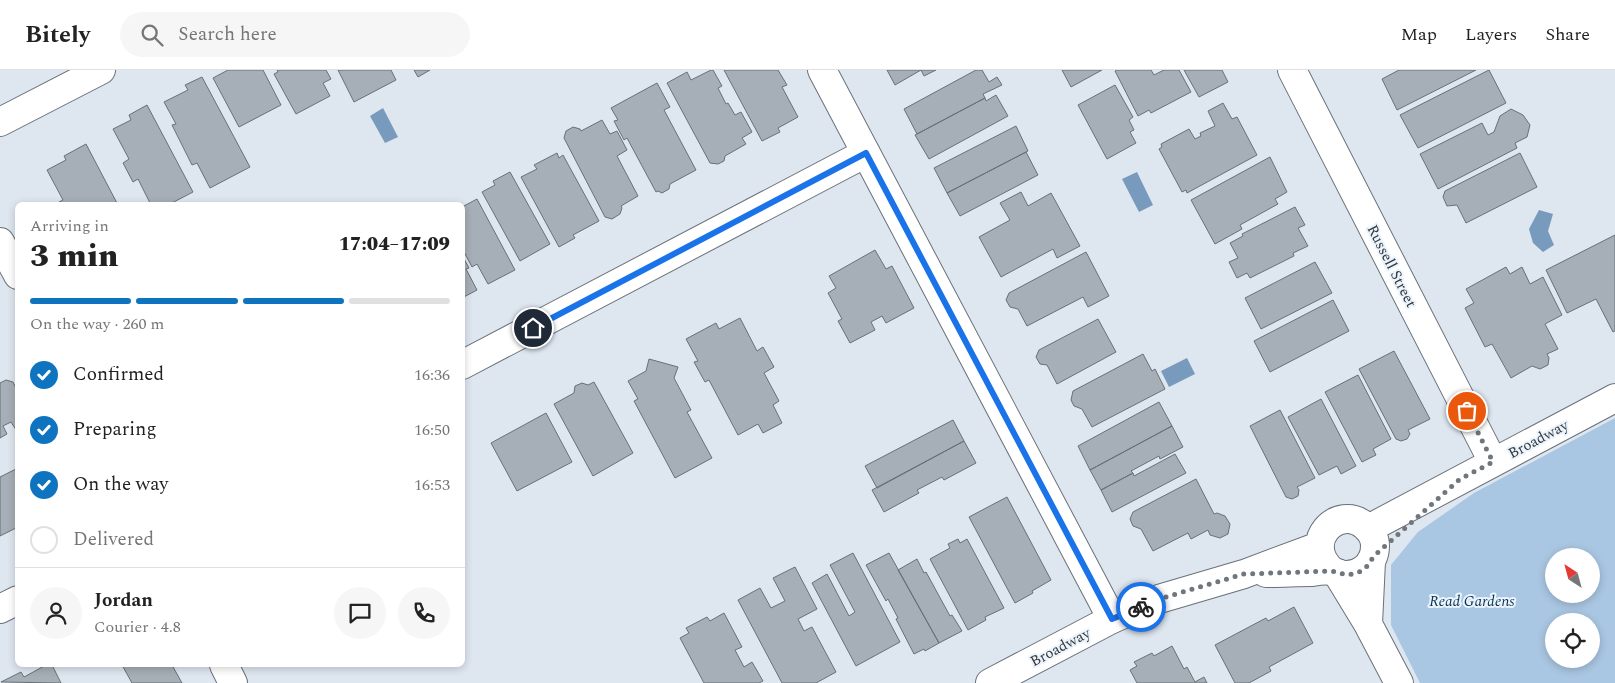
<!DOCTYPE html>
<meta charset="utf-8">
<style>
body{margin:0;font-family:Spectral,serif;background:#f6f6f6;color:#222;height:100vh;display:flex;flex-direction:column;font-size:19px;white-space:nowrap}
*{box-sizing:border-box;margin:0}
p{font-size:16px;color:#767676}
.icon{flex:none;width:28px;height:28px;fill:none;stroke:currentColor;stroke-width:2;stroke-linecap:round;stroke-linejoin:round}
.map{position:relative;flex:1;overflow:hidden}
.drawer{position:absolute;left:15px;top:132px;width:450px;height:465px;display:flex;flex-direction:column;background:#fff;border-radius:8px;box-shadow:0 2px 8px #0003}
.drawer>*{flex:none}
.needle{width:32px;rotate:324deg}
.buttons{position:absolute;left:1545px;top:478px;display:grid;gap:10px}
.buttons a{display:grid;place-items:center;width:55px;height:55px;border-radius:50%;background:#fff;box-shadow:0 2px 8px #0003;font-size:25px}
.pin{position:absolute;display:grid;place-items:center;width:42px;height:42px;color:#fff;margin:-21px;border:2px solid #fff;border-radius:50%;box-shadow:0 1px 5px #0007}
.courier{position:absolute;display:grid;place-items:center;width:50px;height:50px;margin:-25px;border:4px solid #1a73e8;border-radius:50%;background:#fff;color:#222;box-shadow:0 1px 6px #0007}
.head em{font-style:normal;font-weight:800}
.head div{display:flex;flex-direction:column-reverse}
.head{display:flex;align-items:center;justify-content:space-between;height:85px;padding:0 15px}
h1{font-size:32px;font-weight:800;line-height:38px}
.bar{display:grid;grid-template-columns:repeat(4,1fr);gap:8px 5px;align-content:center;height:60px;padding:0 15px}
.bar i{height:6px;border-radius:4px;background:#e0e0e0}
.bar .selected{background:#0e74bf}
.bar p{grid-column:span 4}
.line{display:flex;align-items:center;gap:12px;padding:0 15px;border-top:1px solid #e0e0e0}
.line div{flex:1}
.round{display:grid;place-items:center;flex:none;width:52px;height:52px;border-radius:26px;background:#f6f6f6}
ol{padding:0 15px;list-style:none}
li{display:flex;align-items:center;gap:15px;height:55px}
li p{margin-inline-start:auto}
li .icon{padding:5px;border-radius:50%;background:#0e74bf;color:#fff;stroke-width:4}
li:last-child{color:#767676}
li i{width:28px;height:28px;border:2px solid #e0e0e0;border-radius:50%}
header{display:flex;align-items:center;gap:30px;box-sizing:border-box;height:70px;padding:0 25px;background:#fff;border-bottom:1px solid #e0e0e0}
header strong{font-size:24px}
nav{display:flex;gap:28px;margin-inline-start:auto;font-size:18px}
.search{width:350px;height:45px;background:#f6f6f6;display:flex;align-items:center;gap:12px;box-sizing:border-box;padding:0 18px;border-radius:28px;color:#767676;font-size:19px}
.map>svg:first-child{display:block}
.green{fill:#a9c6e2;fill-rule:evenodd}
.water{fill:#789abd}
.building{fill:#a6aeb7;stroke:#687077}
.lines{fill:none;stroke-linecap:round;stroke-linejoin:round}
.minor-casing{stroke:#697179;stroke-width:30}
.tertiary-casing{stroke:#697179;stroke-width:30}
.minor{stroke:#fff;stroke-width:28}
.tertiary{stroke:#fff;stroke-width:28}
.done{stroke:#70767b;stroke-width:5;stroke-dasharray:0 9}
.route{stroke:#1a73e8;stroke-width:6}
.labels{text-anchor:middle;stroke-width:4;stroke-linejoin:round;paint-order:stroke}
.street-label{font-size:15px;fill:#35393c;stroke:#ebf4fd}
.park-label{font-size:15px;font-style:italic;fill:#063051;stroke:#ebf4fd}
</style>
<header>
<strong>Bitely</strong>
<div class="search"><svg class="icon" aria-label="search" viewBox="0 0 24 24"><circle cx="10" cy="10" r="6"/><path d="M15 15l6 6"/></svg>Search here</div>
<nav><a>Map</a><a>Layers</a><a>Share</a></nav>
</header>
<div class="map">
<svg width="1615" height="613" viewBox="0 0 1615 613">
<rect width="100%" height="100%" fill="#dee6f0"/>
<!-- green -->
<path class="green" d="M1615,348V613H1420L1391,555V495L1418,462L1474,423ZM1554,486H1591V524H1554ZM1591,551V589H1554V551Z"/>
<!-- water -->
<path class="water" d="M383,38L398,67L385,73L370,46Z
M1137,102L1153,135L1139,142L1122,109Z
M1539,140L1553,144L1548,161L1554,175L1543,182L1533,173L1529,159Z
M1187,288L1195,304L1169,317L1161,301Z"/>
<!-- building -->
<path class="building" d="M228,0H263L281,35L239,57L213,8Z
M277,0H326L331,9L323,13L330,26L296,44L274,4L278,2Z
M338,0H391L396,10L354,32Z
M414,0H430L418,7Z
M711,0H713L722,16L718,18L726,34L728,33L735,45L741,42L752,62L742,68L746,74L725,86L724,91L718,94L710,93L667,13L687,2L691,10Z
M724,0H778L787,15L782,17L798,47L778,58L780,62L762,71Z
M887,0H936L924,6L921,0L895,15Z
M976,0H982L989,12L997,7L1002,15L983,24L985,28L917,64L904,39Z
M1062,0H1102L1071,17Z
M1117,0H1151L1154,5L1164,0H1179L1191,22L1151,43L1149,40L1138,46L1115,1Z
M1184,0H1222L1228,12L1199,27Z
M1399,0H1476L1397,40L1382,9Z
M1489,0L1506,33L1418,78L1400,45Z
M202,7L250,97L210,118L197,93L192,95L172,55L176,54L164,32L188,20L185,15Z
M657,13L670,37L664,40L696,100L670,114L669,119L662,123L658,121L656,122L627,68L624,70L614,51L618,50L611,38Z
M1115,15L1133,47L1129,50L1134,60L1130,62L1136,73L1107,89L1078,35Z
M996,25L1008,46L929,89L915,65L985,28L986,31Z
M1223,33L1232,49L1237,47L1257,85L1187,123L1186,120L1182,122L1159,79L1162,77L1161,74L1189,59L1195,69L1201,66L1200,63L1215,56L1208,41Z
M147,35L193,122L168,135H151L138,109L133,112L123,93L129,89L113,59L131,50L129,45Z
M1511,39L1523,45L1530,55L1527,67L1515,73L1517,78L1438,119L1420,84L1482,53L1488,65L1494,62L1500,46Z
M602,50L610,64L617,61L627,80L617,86L638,126L621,136L622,138L620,144L612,149L605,147L564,68L566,61L573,57L580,59L581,61Z
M1016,56L1028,81L947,123L934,98Z
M86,74L118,135H60L59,132L63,130L47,100L66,90L64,86Z
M1026,82L1038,105L960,146L947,123Z
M557,83L559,88L563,85L599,151L573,165L575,168L559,177L521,107L537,99L534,95Z
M1520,83L1537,117L1466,153L1457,135L1447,136L1443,127L1445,121Z
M1270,87L1287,122L1275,129L1278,134L1240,155L1242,159L1215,174L1191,130Z
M510,102L550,174L520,191L482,122L495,115L493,111Z
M1021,122L1028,136L1051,123L1080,176L1057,188L1053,179L1001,207L979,167L1010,150L1000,133Z
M477,129L515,200L488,214L477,194L472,197L462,178L464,174L462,171V137Z
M1295,137L1305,155L1298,158L1308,176L1293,183L1294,186L1250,208L1247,203L1237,208L1229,192L1238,188L1230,173L1243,166L1242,164Z
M1615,165V261L1613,262L1596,229L1567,243L1546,200Z
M875,180L886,199L892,196L914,238L886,253L882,246L871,252L875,260L850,273L838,251L842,249L828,223L836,218L829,206Z
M1086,182L1109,226L1088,237L1083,227L1027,256L1018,239L1010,237L1006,230L1009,223Z
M462,185L469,198L466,199L477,220L462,228Z
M1315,192L1332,223L1261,259L1245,228Z
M1506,197L1510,204L1522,197L1530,214L1543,207L1562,245L1545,254L1558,279L1547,284L1549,288L1548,295L1540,299L1532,296L1511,308L1492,274L1485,277L1465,238L1474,233L1466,219Z
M1333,230L1349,261L1270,302L1254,271Z
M740,248L757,281L763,277L774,297L764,303L779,331L773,335L782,353L763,363L758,354L738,365L709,310L705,312L694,292L698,291L686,269L716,253L719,259Z
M1098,249L1116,282L1057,314L1047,295L1040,294L1036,287L1039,280Z
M1394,281L1430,349L1408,360L1410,364L1407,369L1401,371L1396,369L1359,299Z
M1143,284L1152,301L1155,299L1165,319L1092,357L1082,339L1074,336L1071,330L1073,321Z
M649,289L678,297L674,308L691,340L687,342L712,388L675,408L634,331L638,329L628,311L646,301Z
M1358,305L1391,369L1373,379L1376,385L1362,392L1325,322Z
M6,310L13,312L16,318L18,317V363L11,352L3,356L7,364L0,368V313Z
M594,312L633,383L593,406L554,334L574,323L575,316L582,313L588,315Z
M1321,329L1356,396L1341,404L1337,396L1319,405L1288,347Z
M1159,332L1172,356L1090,400L1078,376Z
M1280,340L1315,408L1297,417L1299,420L1298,426L1292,429L1286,427L1250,356Z
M546,343L572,392L517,421L491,373Z
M953,350L964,371L877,418L865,396Z
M1172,356L1183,377L1160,389L1159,386L1131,401L1133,403L1101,420L1090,400Z
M964,371L976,393L944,410L942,407L917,420L919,423L884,442L872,420Z
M1175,384L1186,403L1112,442L1101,420L1133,403L1134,406Z
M18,398V457L0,466V407Z
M1196,409L1214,444L1217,443L1225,446L1230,454L1228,464L1220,468L1210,465L1208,460L1191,469L1188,463L1153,481L1141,459L1133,456L1130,449L1133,442Z
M1007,427L1051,510L1032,521L1033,523L1015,533L969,447Z
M958,469L960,473L967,469L1004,538L985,547L986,550L968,560L930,489L950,478L948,474Z
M853,483L900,572L856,596L812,513L827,504L849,546L855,542L830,495Z
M889,483L939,573L925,581L924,579L914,584L896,549L898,548L888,529L886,531L866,495Z
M917,489L924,503L926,502L950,546L952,545L962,561L939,573L898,500Z
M795,497L817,539L798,549L804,561L812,557L836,602L816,613H782L738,530L760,518L771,538L785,531L773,508Z
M1294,537L1313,573L1269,597L1271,601L1249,613H1235L1215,575L1266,548L1268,551Z
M724,543L742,577L735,580L744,597L752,592L763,611L759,613H704L680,568L689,563L686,558L707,547L710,551Z
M1172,576L1184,599L1187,597L1195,612L1204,607L1207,613H1137L1130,600L1137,596L1134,592L1152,583L1154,586Z
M46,595H52L61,613L1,612L21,602L24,607Z
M122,595H172L182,613H132Z"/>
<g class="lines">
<defs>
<path id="minor" d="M822,0L1112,549
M1292,0L1493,392
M0,52L101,0
M0,172L18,205
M462,295L866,83
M1337,503L1368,554L1399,613
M0,539L18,530
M1368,554L1371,491
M224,595L233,613"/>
<path id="tertiary" d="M1368,459L1615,328
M1266,503C1282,503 1297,502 1312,502C1318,501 1326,500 1331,501C1336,502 1341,505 1346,505C1352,505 1359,503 1364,499C1371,494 1375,485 1375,476C1375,468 1371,461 1365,456C1338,433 1300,472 1332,501
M990,613L1112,549L1159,529L1244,504L1319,476"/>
</defs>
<!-- minor casing -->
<use href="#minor" class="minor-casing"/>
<!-- tertiary casing -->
<use href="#tertiary" class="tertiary-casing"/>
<!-- minor -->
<use href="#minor" class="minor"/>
<!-- tertiary -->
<use href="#tertiary" class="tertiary"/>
</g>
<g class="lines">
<!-- done -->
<path class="done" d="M1141,537L1159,529L1244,504L1332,501L1347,505L1357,503L1365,499L1374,486L1460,409L1493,392L1467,341"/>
<!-- route -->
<path class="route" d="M533,258L866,83L1112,549L1141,537"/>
</g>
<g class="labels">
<!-- street labels -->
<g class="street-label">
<text transform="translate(1392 196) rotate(63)" y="5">Russell Street</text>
<text transform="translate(1538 369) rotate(-28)" y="5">Broadway</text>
<text transform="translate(1060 577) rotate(-28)" y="5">Broadway</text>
</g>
<!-- park labels -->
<g class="park-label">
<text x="1472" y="536">Read Gardens</text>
</g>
</g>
</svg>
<div class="buttons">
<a><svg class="needle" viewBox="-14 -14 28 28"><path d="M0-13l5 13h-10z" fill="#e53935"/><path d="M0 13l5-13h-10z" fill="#767676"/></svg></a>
<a><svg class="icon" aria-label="locate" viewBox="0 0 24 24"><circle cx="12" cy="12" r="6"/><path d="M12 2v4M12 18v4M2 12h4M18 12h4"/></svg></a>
</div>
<div class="pin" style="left:1467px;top:341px;background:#ea580c"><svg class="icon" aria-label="bag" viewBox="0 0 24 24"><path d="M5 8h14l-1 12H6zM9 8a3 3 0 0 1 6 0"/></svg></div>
<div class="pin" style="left:533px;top:258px;background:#1f2937"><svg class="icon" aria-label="home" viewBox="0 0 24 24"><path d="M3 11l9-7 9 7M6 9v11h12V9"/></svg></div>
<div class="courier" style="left:1141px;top:537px"><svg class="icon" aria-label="bike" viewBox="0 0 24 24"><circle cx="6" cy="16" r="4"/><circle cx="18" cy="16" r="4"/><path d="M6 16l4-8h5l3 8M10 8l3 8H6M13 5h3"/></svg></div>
<section class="drawer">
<div class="head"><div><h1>3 min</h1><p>Arriving in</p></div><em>17:04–17:09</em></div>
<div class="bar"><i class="selected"></i><i class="selected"></i><i class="selected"></i><i></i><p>On the way · 260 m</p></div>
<ol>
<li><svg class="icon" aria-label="check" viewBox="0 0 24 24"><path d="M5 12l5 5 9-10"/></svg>Confirmed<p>16:36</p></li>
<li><svg class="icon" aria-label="check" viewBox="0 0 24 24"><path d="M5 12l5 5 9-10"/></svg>Preparing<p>16:50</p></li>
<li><svg class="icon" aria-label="check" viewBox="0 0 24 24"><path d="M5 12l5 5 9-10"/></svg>On the way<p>16:53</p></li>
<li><i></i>Delivered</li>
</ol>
<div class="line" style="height:90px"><a class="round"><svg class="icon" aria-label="person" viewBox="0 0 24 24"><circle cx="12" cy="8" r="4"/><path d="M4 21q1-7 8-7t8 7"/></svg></a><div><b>Jordan</b><p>Courier · 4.8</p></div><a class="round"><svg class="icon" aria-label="chat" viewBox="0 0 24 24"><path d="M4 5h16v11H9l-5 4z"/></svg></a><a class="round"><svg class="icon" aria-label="phone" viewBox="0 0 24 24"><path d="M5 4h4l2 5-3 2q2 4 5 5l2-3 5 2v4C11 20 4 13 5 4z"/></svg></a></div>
</section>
</div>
